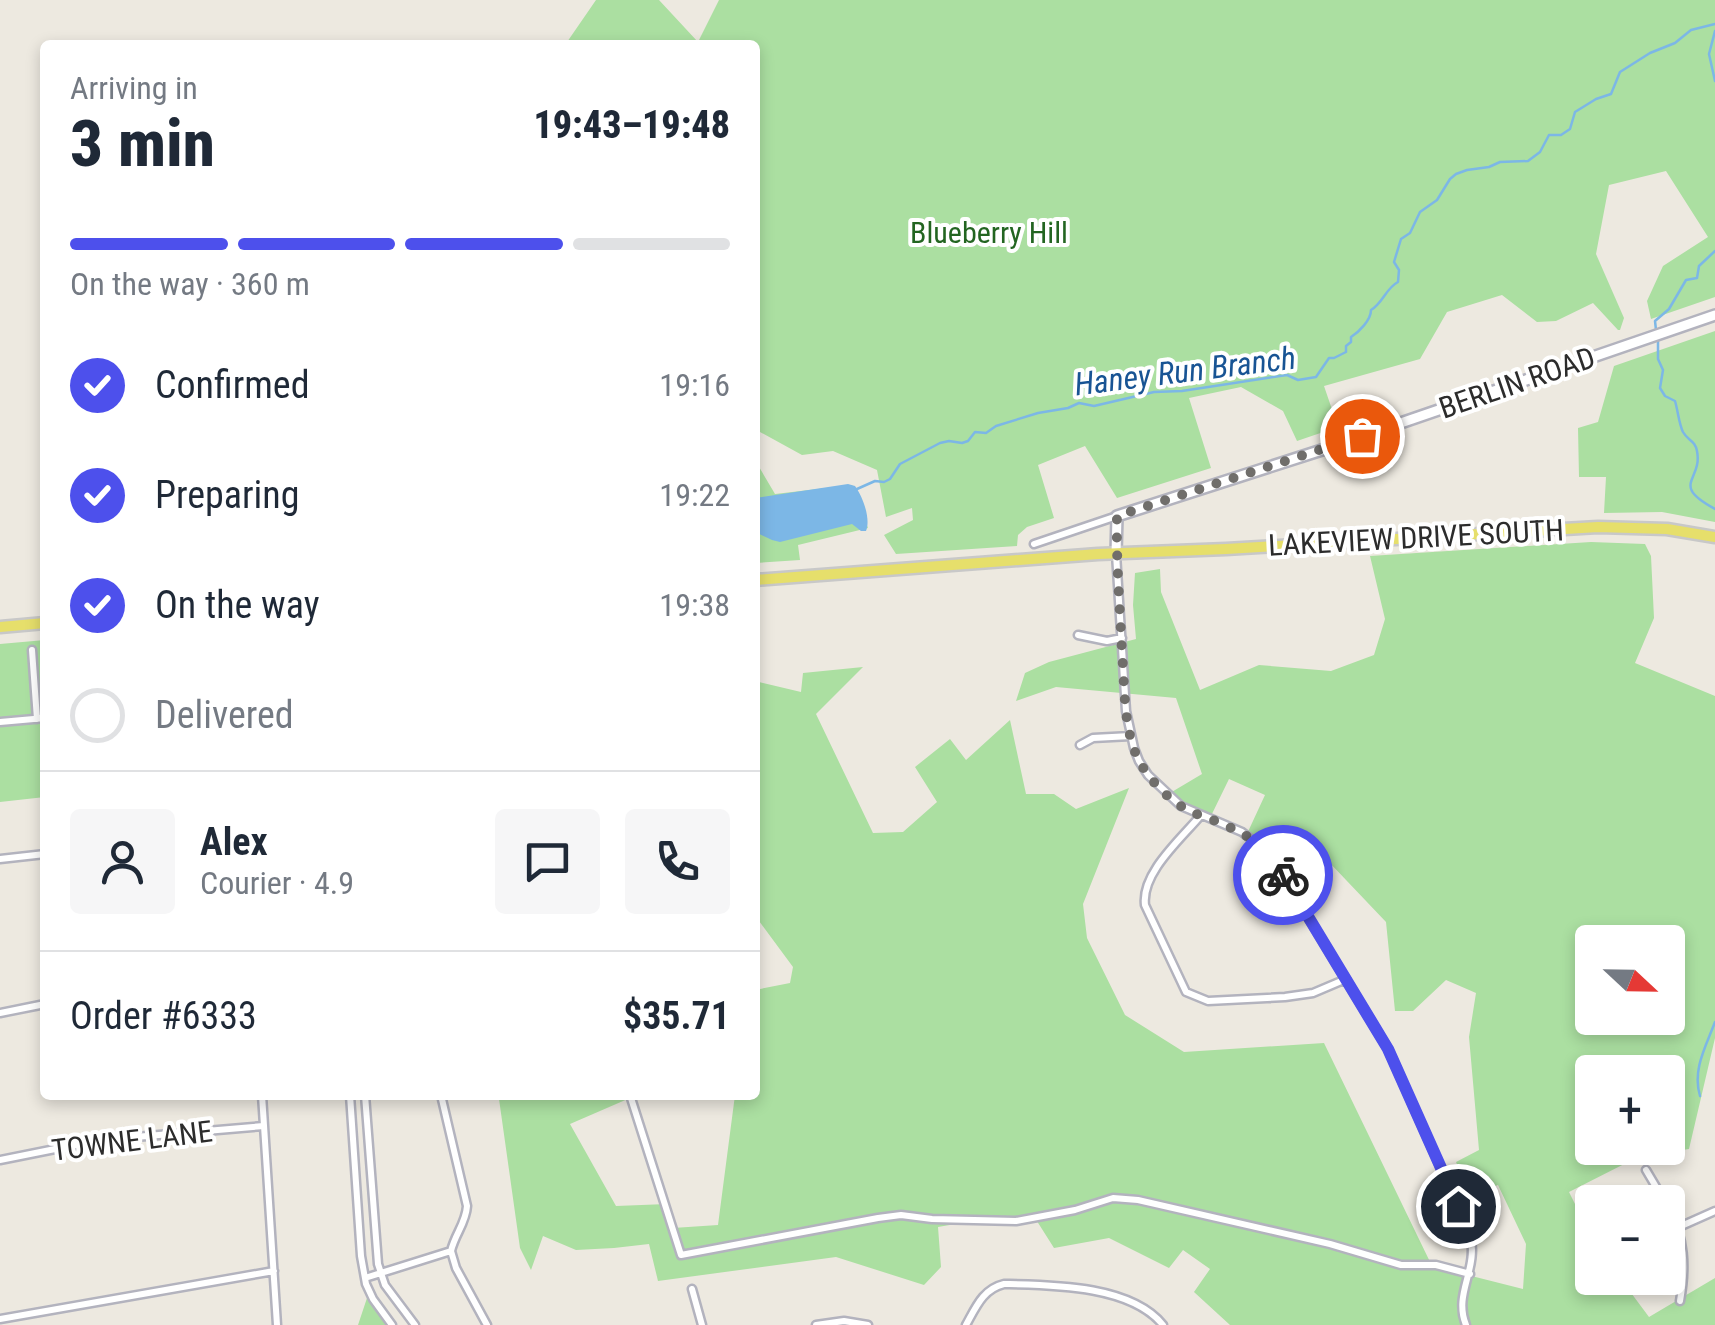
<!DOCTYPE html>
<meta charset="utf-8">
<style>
body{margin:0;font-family:"Roboto Condensed",sans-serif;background:#f6f6f7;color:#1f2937;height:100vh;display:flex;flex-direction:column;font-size:38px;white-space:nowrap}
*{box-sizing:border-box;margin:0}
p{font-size:32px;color:#747a83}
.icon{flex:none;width:55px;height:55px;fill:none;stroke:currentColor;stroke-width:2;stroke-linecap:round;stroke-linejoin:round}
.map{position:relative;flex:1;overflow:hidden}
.panel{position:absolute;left:40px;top:40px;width:720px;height:1060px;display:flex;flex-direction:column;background:#fff;border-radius:10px;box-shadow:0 5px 15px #0003}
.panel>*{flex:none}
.needle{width:65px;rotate:112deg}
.controls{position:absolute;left:1575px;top:925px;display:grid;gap:20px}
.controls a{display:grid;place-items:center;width:110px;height:110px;border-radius:10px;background:#fff;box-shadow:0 5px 15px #0003;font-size:50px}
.pin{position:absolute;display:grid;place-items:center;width:85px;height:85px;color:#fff;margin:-42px;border:5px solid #fff;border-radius:50%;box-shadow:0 2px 10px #0007}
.courier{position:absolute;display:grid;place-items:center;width:100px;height:100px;margin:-50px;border:8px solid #4d50ec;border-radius:50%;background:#fff;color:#222;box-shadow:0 2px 12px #0007}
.overview em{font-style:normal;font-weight:800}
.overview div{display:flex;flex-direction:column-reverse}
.overview{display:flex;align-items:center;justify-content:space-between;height:170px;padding:0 30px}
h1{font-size:65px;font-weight:800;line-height:75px}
.bar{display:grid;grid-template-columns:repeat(4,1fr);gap:15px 10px;align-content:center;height:120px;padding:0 30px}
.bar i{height:12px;border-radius:8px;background:#e0e1e3}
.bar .selected{background:#4d50ec}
.bar p{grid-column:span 4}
.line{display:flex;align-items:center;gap:25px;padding:0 30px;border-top:2px solid #e0e1e3}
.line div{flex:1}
.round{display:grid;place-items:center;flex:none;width:105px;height:105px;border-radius:10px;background:#f6f6f7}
ol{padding:0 30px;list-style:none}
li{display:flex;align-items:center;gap:30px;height:110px}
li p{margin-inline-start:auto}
li .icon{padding:10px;border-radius:50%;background:#4d50ec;color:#fff;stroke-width:4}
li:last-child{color:#747a83}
li i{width:55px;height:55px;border:5px solid #e0e1e3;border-radius:50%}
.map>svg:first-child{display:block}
.green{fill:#abdfa1;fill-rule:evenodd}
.water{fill:#7cb7e6}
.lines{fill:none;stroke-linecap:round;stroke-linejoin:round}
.stream{stroke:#7cb7e6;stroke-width:2.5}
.minor-casing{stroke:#b3b3be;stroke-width:11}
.tertiary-casing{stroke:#b3b3be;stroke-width:14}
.primary-casing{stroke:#c8c8c8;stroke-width:15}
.minor{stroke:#fff;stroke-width:6}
.tertiary{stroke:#fff;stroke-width:9}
.primary{stroke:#e6df6b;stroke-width:10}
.done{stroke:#706e6b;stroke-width:10;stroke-dasharray:0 18}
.route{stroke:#4d50ec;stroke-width:12}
.labels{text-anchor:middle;stroke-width:8;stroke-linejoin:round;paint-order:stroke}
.park-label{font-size:30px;fill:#236521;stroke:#fff}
.street-label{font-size:30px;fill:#2c2c2c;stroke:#fff}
.water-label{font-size:32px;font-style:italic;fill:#185494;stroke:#fff}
</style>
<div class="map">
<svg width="1715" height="1325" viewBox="0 0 1715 1325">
<rect width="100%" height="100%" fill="#ede9e0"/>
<!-- green -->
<path class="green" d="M596,0H659L698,42L719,0H1715V297L1651,319L1647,301L1663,266L1708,237L1666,171L1609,185L1596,254L1624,318L1620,330H1618L1593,303L1556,321L1537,322L1502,295L1447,312L1420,359L1324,386L1338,427L1297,441L1283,411L1241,387L1189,398L1211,468L1117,498L1085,446L1038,465L1054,518L1027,527L1018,535L1017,546L896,554L884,535L913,520L912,508L886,517L877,470L833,451L802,455L760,432L755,438V45H565Z
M1715,331V522L1662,512L1604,513L1606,477H1579L1578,428L1598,422L1614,366Z
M755,460L775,494L852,485L868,528L798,545L800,560L755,563Z
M1591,542L1645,544L1651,556L1654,618L1635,663L1715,696V1038L1689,1149L1638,1157L1569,1192L1592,1238V1278H1620L1649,1317L1715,1278V1325H1230L1194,1292L1210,1269L1183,1250L1169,1268L1109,1238L1054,1248L1035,1218L967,1222L938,1227L941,1267L924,1285L836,1257L658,1281L649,1244L614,1248L576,1250L543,1236L531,1270L520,1248L499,1099L504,1095H628L630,1098L570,1124L616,1206L667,1204L673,1228L718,1225L735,1095H755V990L790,983L793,967L759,921L755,922V681L801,692L803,673L863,667L816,714L873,833L903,832L937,802L915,767L950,739L966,760L1010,720L1026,794H1054L1076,809L1129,788L1083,904L1087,938L1125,1015L1184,1052L1324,1043L1432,1266L1523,1289L1526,1244L1498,1185L1470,1195L1456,1162L1479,1150L1469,1037L1476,993L1446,980L1413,1011H1395L1386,922L1327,860L1284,880L1246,836L1265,795L1229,779L1209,820L1165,796L1202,774L1176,698L1056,687L1016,701L1025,673L1049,662L1136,639L1133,605L1135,573L1160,569L1161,592L1200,690L1259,665L1331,671L1374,655L1385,619L1370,556ZM1592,942H1668V1018H1592ZM1592,1072H1668V1148H1592Z
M45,640V797L0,802V644Z
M368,1295L388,1325H358Z"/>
<!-- water -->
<path class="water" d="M848,484L855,486C863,497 871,519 866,531H861L852,524L780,542L772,540L755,532V498Z"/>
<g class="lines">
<!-- stream -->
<path class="stream" d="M1715,31L1709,54L1715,81
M1656,330L1655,321L1669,309L1686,280L1697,278L1699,266L1715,251
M1658,338V359L1663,370L1660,388L1665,396L1675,401C1678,411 1679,424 1683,432C1688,441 1695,440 1697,451C1703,481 1669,484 1715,509
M857,489L875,481L884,482L890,479L900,464L940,443L949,441L962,443L968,441L975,432L986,433L996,426L1038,413L1068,408L1079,403L1094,406L1154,392L1182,391L1287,375L1298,380L1316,377L1329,358H1334L1346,352V346L1351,342V337C1359,332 1371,320 1371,310C1383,303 1386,288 1398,282L1399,270L1394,262L1401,239L1410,233L1420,212L1437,200L1450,179L1456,174L1467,170L1489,167L1500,162L1528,161L1540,152L1549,135H1561L1570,129L1575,112L1596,99L1611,94L1620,72L1650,53L1675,43L1691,30L1715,24
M1700,1096C1692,1070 1706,1046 1715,1022"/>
<defs>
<path id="minor" d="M1034,544L1117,516
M1116,554L1126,711L1134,748L1139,761L1148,775L1181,806L1242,832L1269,853L1388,1049L1470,1234C1479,1270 1453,1293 1466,1325
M1078,635L1107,641L1122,638
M32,650L37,719
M0,722L45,718
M1080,745L1093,738L1131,736
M1201,815C1181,839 1141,873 1145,905L1186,992L1208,1001L1285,997L1313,993L1346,979
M0,859L45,854
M0,1013L45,1004
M262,1095L277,1325
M350,1095L361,1256L366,1284L373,1299L392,1325
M365,1095L378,1264L385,1285L415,1325
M441,1095L467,1206C466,1223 455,1234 451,1251
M630,1095L681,1255L878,1218L901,1215L932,1219L1016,1221L1075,1210L1113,1198L1138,1200L1330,1244L1401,1265H1436L1470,1274
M0,1160L100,1140L264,1126
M1646,1170L1665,1202
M1668,1207C1685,1238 1686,1267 1680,1301
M1679,1227L1715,1211
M451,1251L456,1268L487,1325
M365,1278L451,1251
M692,1289L702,1325
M0,1319L274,1271
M816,1325L844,1321L868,1325
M966,1325C976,1307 983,1289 1004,1284C1052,1285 1131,1285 1163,1325"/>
<path id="tertiary" d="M1116,554L1117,516L1325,449L1715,315"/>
<path id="primary" d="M755,580L1098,554L1226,549L1598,527L1667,529L1715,537
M0,627L45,623"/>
</defs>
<!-- minor casing -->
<use href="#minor" class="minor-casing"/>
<!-- tertiary casing -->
<use href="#tertiary" class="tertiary-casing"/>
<!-- primary casing -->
<use href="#primary" class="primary-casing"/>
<!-- minor -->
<use href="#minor" class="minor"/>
<!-- tertiary -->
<use href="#tertiary" class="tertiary"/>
<!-- primary -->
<use href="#primary" class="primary"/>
</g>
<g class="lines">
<!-- done -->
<path class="done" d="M1283,875C1263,842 1248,835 1213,820C1201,816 1189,812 1178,804C1162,793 1147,776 1138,759C1123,727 1125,687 1122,653C1120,607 1116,562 1117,516L1362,436"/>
<!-- route -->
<path class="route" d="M1283,875L1388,1049L1458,1206"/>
</g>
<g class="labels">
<!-- park labels -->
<g class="park-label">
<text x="989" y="243">Blueberry Hill</text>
</g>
<!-- street labels -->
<g class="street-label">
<text transform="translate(1517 383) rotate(-19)" y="10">BERLIN ROAD</text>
<text transform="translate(1416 538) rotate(-3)" y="10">LAKEVIEW DRIVE SOUTH</text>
<text transform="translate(132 1141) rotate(-7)" y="10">TOWNE LANE</text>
</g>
<!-- water labels -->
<g class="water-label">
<text transform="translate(1185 371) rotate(-7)" y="11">Haney Run Branch</text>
</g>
</g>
</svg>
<div class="controls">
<a><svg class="needle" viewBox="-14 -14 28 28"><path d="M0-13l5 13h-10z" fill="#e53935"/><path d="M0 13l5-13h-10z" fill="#747a83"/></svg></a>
<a>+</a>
<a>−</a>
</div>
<div class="pin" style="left:1362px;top:436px;background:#ea580c"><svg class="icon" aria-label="bag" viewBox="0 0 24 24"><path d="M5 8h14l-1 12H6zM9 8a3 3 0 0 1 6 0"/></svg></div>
<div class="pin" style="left:1458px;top:1206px;background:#1f2937"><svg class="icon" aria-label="home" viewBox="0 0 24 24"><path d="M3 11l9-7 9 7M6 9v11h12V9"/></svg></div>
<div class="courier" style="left:1283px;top:875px"><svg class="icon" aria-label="bike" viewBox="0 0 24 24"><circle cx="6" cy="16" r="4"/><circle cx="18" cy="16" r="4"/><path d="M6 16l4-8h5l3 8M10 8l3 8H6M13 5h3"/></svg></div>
<section class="panel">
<div class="overview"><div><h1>3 min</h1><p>Arriving in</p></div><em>19:43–19:48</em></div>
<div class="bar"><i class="selected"></i><i class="selected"></i><i class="selected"></i><i></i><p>On the way · 360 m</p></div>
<ol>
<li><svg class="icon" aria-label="check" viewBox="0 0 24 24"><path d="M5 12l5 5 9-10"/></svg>Confirmed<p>19:16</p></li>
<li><svg class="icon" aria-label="check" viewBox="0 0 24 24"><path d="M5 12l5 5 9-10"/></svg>Preparing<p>19:22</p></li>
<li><svg class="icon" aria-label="check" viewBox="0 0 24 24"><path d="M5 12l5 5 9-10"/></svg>On the way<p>19:38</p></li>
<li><i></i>Delivered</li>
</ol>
<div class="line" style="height:180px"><a class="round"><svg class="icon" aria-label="person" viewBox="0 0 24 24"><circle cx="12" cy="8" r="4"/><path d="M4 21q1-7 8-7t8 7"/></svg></a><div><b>Alex</b><p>Courier · 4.9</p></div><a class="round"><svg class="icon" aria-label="chat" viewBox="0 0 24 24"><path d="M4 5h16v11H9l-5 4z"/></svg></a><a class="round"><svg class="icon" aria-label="phone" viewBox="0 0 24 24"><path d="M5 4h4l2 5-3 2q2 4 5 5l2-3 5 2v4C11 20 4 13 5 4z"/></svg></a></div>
<div class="line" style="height:130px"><div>Order #6333</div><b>$35.71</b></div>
</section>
</div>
